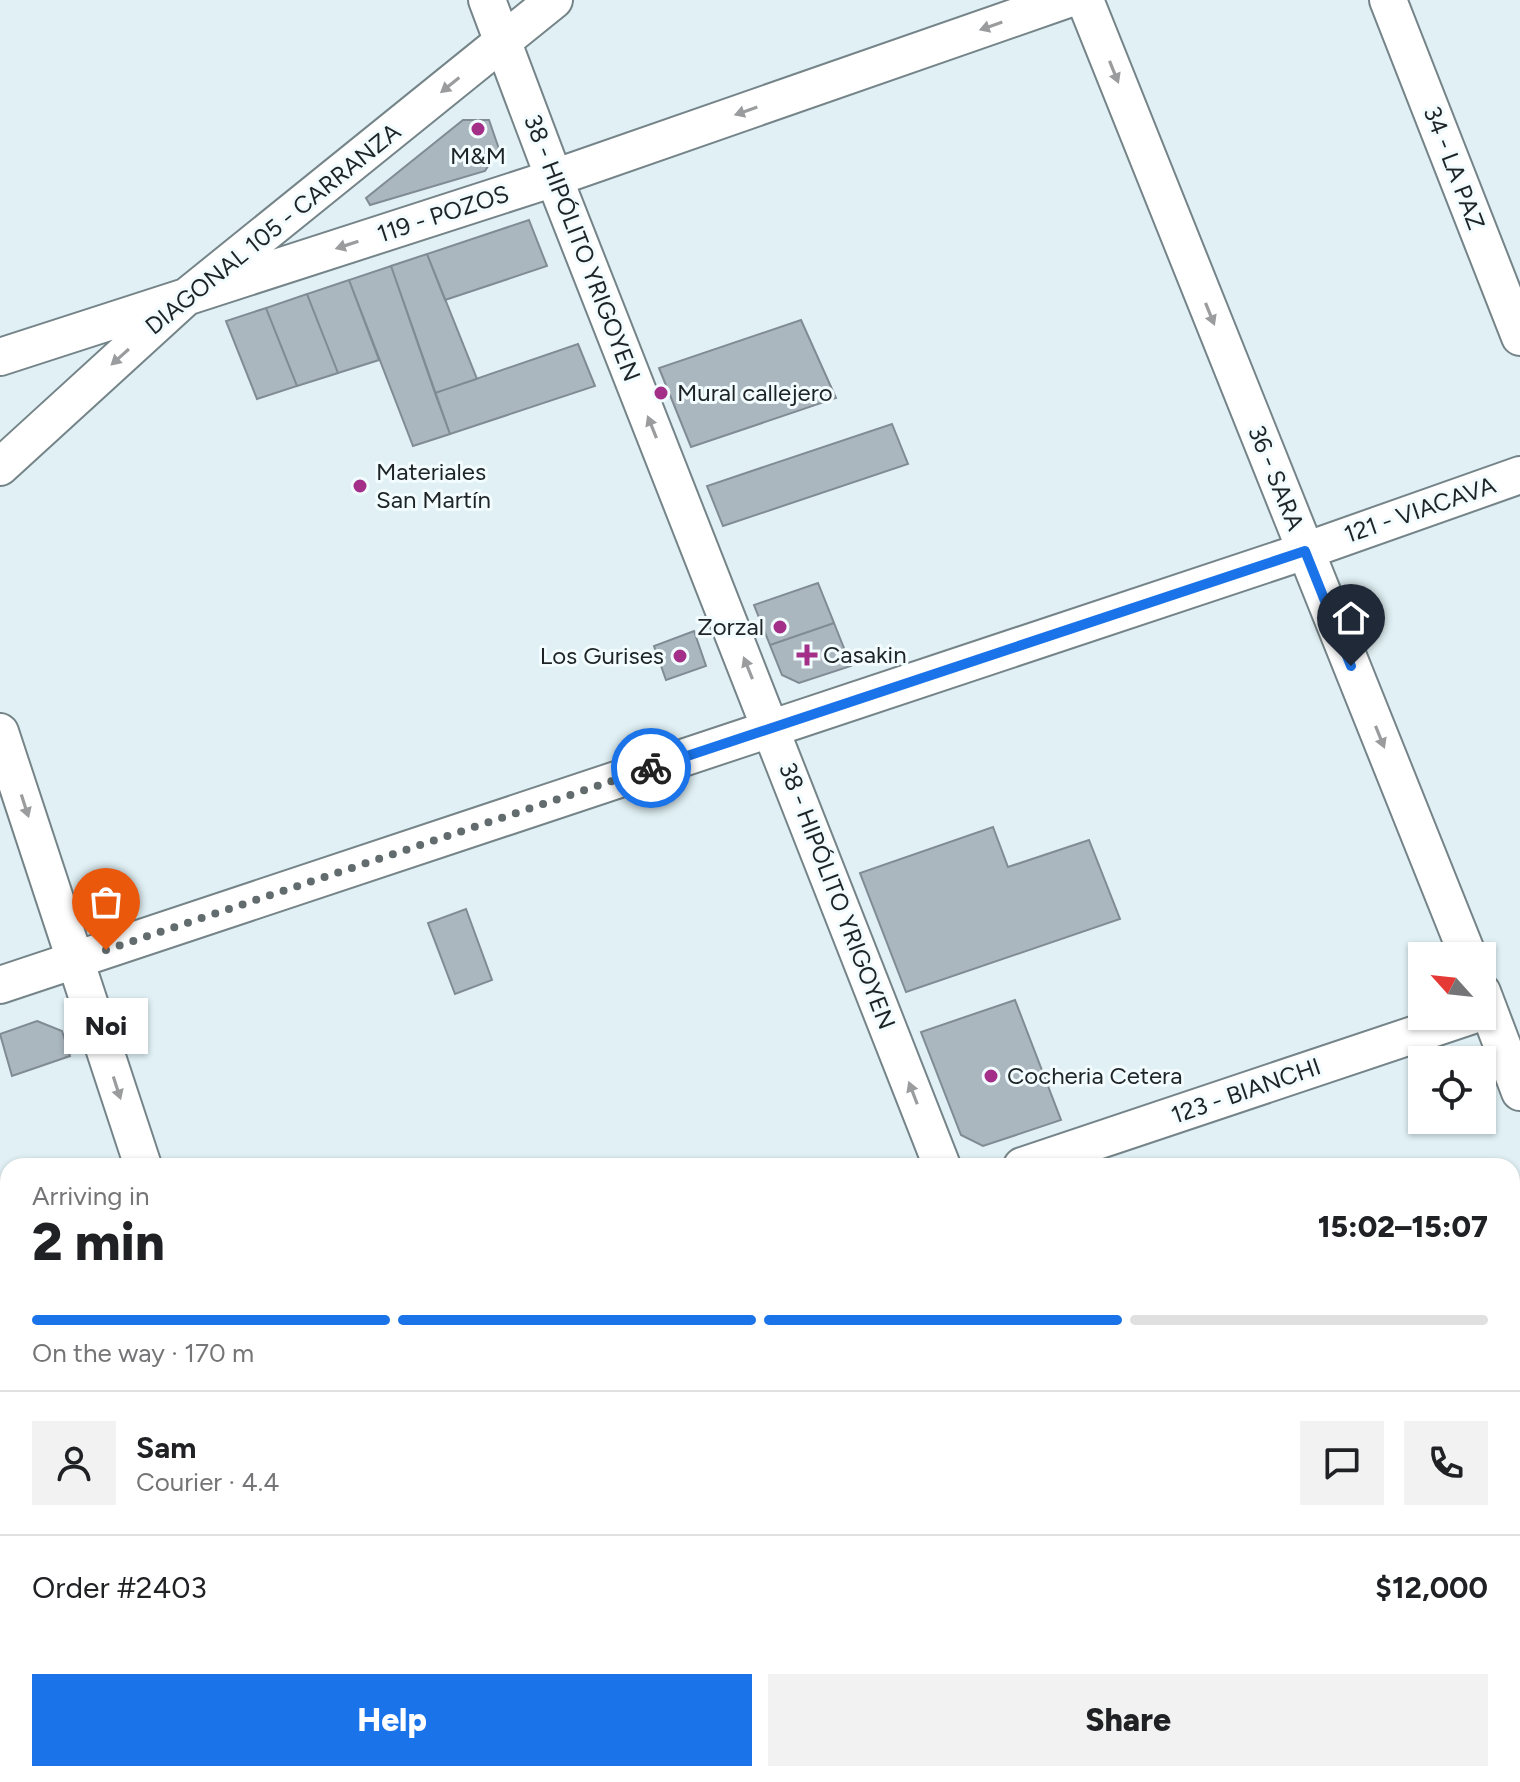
<!DOCTYPE html>
<meta charset="utf-8">
<style>
body{margin:0;font-family:Figtree,sans-serif;background:#f2f2f2;color:#202124;height:100vh;display:flex;flex-direction:column;font-size:30px;white-space:nowrap}
*{box-sizing:border-box;margin:0}
p{font-size:26px;color:#757577}
.icon{flex:none;width:44px;height:44px;fill:none;stroke:currentColor;stroke-width:2;stroke-linecap:round;stroke-linejoin:round}
.map{position:relative;flex:1;overflow:hidden}
.drawer{position:absolute;left:0px;top:1158px;width:1520px;height:624px;display:flex;flex-direction:column;background:#fff;border-radius:24px 24px 0 0;box-shadow:0 2px 6px #0004}
.drawer>*{flex:none}
.needle{width:52px;rotate:297deg}
.tools{position:absolute;left:1408px;top:942px;display:grid;gap:16px}
.tools a{display:grid;place-items:center;width:88px;height:88px;border-radius:0px;background:#fff;box-shadow:0 2px 6px #0004;font-size:40px}
.pin{position:absolute;display:grid;place-items:center;width:68px;height:68px;color:#fff;margin:-82px -34px;border-radius:50% 50% 50% 0;rotate:-45deg;box-shadow:0 0 8px #0007}
.pin .icon{rotate:45deg}
.courier{position:absolute;display:grid;place-items:center;width:80px;height:80px;margin:-40px;border:6px solid #1a73e8;border-radius:50%;background:#fff;color:#222;box-shadow:0 2px 10px #0007}
.bubble{position:absolute;height:56px;border-radius:0px;background:#fff;box-shadow:0 2px 6px #0004;font-size:26px;font-weight:800;line-height:56px;text-align:center}
.summary em{font-style:normal;font-weight:800}
.summary div{display:flex;flex-direction:column-reverse}
.summary{display:flex;align-items:center;justify-content:space-between;height:136px;padding:0 32px}
h1{font-size:52px;font-weight:800;line-height:60px}
.bar{display:grid;grid-template-columns:repeat(4,1fr);gap:12px 8px;align-content:center;height:96px;padding:0 32px}
.bar i{height:10px;border-radius:6px;background:#e0e0e0}
.bar .on{background:#1a73e8}
.bar p{grid-column:span 4}
.line{display:flex;align-items:center;gap:20px;padding:0 32px;border-top:2px solid #e0e0e0}
.line div{flex:1}
.round{display:grid;place-items:center;flex:none;width:84px;height:84px;border-radius:0px;background:#f2f2f2}
.primary-button{display:flex;gap:16px;margin-top:auto;padding:16px 32px}
.primary-button a{flex:1;height:92px;border-radius:0px;background:#1a73e8;color:#fff;font-size:32px;font-weight:800;line-height:92px;text-align:center}
.primary-button a+a{background:#f2f2f2;color:#202124}
.map>svg:first-child{display:block}
.building{fill:#abb7bf;stroke:#808b94;stroke-width:2}
.lines{fill:none;stroke-linecap:round;stroke-linejoin:round}
.minor-casing{stroke:#758488;stroke-width:40}
.minor{stroke:#fff;stroke-width:36}
.oneway{fill:#9a9c9d}
.done{stroke:#626b6d;stroke-width:8;stroke-dasharray:0 14.4}
.route{stroke:#1a73e8;stroke-width:10}
.poi-dot{fill:#a42f88;stroke:#f2fcff;stroke-width:3}
.labels{text-anchor:middle;stroke-width:6;stroke-linejoin:round;paint-order:stroke}
.poi-label{font-size:24px;fill:#1e2425;stroke:#f2fcff;text-anchor:start}
.street-label{font-size:24px;fill:#1e2425;stroke:#f2fcff}
</style>
<div class="map">
<svg width="1520" height="1782" viewBox="0 0 1520 1782">
<rect width="100%" height="100%" fill="#e0f0f4"/>
<!-- building -->
<path class="building" d="M463,120H489L499,149L485,171L370,205L366,198Z
M529,220L547,266L445,300L427,254Z
M427,254L477,379L435,393L391,266Z
M391,266L450,434L413,446L349,280Z
M349,280L379,360L338,373L307,294Z
M307,294L338,373L297,386L266,308Z
M266,308L297,386L257,399L226,321Z
M801,320L836,398L691,447L659,368Z
M578,344L595,386L450,434L435,393Z
M892,424L908,464L723,526L707,486Z
M818,583L834,623L770,645L754,605Z
M834,623L851,666L799,683L782,675L770,645Z
M694,631L706,666L666,680L654,646Z
M993,827L1008,867L1089,840L1120,919L906,992L860,873Z
M466,909L492,980L455,994L428,923Z
M1015,1000L1061,1120L983,1146L961,1135L921,1032Z
M37,1021L62,1031L70,1056L12,1076L0,1034Z
M1055,1774H1103L1083,1782H1058Z
M1221,1774H1310L1313,1782H1218L1216,1776Z
M1338,1774H1425L1436,1782H1319Z"/>
<g class="lines">
<defs>
<path id="minor" d="M487,0L554,178L942,1166
M1085,0L1468,956
M1388,0L1520,337
M0,357L554,178L1065,0
M0,467L185,298L554,0
M0,732L143,1166
M0,985L1305,551L1520,475
M1482,992L1520,1092
M1022,1166L1470,1016
M0,1502L8,1500
M1512,1523L1520,1520
M341,1774L343,1782
M1184,1774L1188,1782
M743,1782L766,1774"/>
</defs>
<!-- minor casing -->
<use href="#minor" class="minor-casing"/>
<!-- minor -->
<use href="#minor" class="minor"/>
</g>
<!-- one-way arrows -->
<defs><path id="oneway-solid" d="M-6-.8H1V-3.2L6.5 0L1 3.2V.8H-6Z" transform="scale(2)"/></defs>
<g class="oneway">
<use href="#oneway-solid" transform="translate(991 26) rotate(161)"/>
<use href="#oneway-solid" transform="translate(1114 72) rotate(68)"/>
<use href="#oneway-solid" transform="translate(450 85) rotate(141)"/>
<use href="#oneway-solid" transform="translate(746 111) rotate(161)"/>
<use href="#oneway-solid" transform="translate(347 245) rotate(162)"/>
<use href="#oneway-solid" transform="translate(1210 314) rotate(68)"/>
<use href="#oneway-solid" transform="translate(120 357) rotate(138)"/>
<use href="#oneway-solid" transform="translate(652 427) rotate(-112)"/>
<use href="#oneway-solid" transform="translate(748 668) rotate(-112)"/>
<use href="#oneway-solid" transform="translate(1380 737) rotate(68)"/>
<use href="#oneway-solid" transform="translate(25 806) rotate(72)"/>
<use href="#oneway-solid" transform="translate(117 1088) rotate(72)"/>
<use href="#oneway-solid" transform="translate(913 1093) rotate(-111)"/>
</g>
<g class="lines">
<!-- done -->
<path class="done" d="M106,950L651,768"/>
<!-- route -->
<path class="route" d="M651,768L1305,551L1351,666"/>
</g>
<!-- markers -->
<g class="poi-dot">
<circle cx="478" cy="129" r="8"/>
<circle cx="661" cy="393" r="8"/>
<circle cx="360" cy="486" r="8"/>
<circle cx="780" cy="627" r="8"/>
<path d="M803 643h8v8h8v8h-8v8h-8v-8h-8v-8h8z"/>
<circle cx="680" cy="656" r="8"/>
<circle cx="991" cy="1076" r="8"/>
</g>
<g class="labels">
<!-- poi labels -->
<g class="poi-label">
<text x="478" y="164" text-anchor="middle">M&amp;M</text>
<text x="677" y="401">Mural callejero</text>
<text x="376" y="480">Materiales<tspan x="376" dy="28">San Martín</tspan></text>
<text x="764" y="635" text-anchor="end">Zorzal</text>
<text x="823" y="663">Casakin</text>
<text x="664" y="664" text-anchor="end">Los Gurises</text>
<text x="1007" y="1084">Cocheria Cetera</text>
</g>
<!-- street labels -->
<g class="street-label">
<text transform="translate(1454 168) rotate(69)" y="8">34 - LA PAZ</text>
<text transform="translate(443 214) rotate(-18)" y="8">119 - POZOS</text>
<text transform="translate(273 229) rotate(-39)" y="8">DIAGONAL 105 - CARRANZA</text>
<text transform="translate(582 248) rotate(69)" y="8">38 - HIPÓLITO YRIGOYEN</text>
<text transform="translate(1276 478) rotate(68)" y="8">36 - SARA</text>
<text transform="translate(1420 510) rotate(-19)" y="8">121 - VIACAVA</text>
<text transform="translate(837 896) rotate(69)" y="8">38 - HIPÓLITO YRIGOYEN</text>
<text transform="translate(1246 1091) rotate(-19)" y="8">123 - BIANCHI</text>
</g>
</g>
</svg>
<div class="tools">
<a><svg class="needle" viewBox="-14 -14 28 28"><path d="M0-13l5 13h-10z" fill="#e53935"/><path d="M0 13l5-13h-10z" fill="#757577"/></svg></a>
<a><svg class="icon" aria-label="locate" viewBox="0 0 24 24"><circle cx="12" cy="12" r="6"/><path d="M12 2v4M12 18v4M2 12h4M18 12h4"/></svg></a>
</div>
<div class="pin" style="left:106px;top:950px;background:#ea580c"><svg class="icon" aria-label="bag" viewBox="0 0 24 24"><path d="M5 8h14l-1 12H6zM9 8a3 3 0 0 1 6 0"/></svg></div>
<div class="pin" style="left:1351px;top:666px;background:#1f2937"><svg class="icon" aria-label="home" viewBox="0 0 24 24"><path d="M3 11l9-7 9 7M6 9v11h12V9"/></svg></div>
<div class="courier" style="left:651px;top:768px"><svg class="icon" aria-label="bike" viewBox="0 0 24 24"><circle cx="6" cy="16" r="4"/><circle cx="18" cy="16" r="4"/><path d="M6 16l4-8h5l3 8M10 8l3 8H6M13 5h3"/></svg></div>
<div class="bubble" style="left:64px;top:998px;width:84px">Noi</div>
<section class="drawer">
<div class="summary"><div><h1>2 min</h1><p>Arriving in</p></div><em>15:02–15:07</em></div>
<div class="bar"><i class="on"></i><i class="on"></i><i class="on"></i><i></i><p>On the way · 170 m</p></div>
<div class="line" style="height:144px"><a class="round"><svg class="icon" aria-label="person" viewBox="0 0 24 24"><circle cx="12" cy="8" r="4"/><path d="M4 21q1-7 8-7t8 7"/></svg></a><div><b>Sam</b><p>Courier · 4.4</p></div><a class="round"><svg class="icon" aria-label="chat" viewBox="0 0 24 24"><path d="M4 5h16v11H9l-5 4z"/></svg></a><a class="round"><svg class="icon" aria-label="phone" viewBox="0 0 24 24"><path d="M5 4h4l2 5-3 2q2 4 5 5l2-3 5 2v4C11 20 4 13 5 4z"/></svg></a></div>
<div class="line" style="height:104px"><div>Order #2403</div><b>$12,000</b></div>
<div class="primary-button"><a>Help</a><a>Share</a></div>
</section>
</div>
